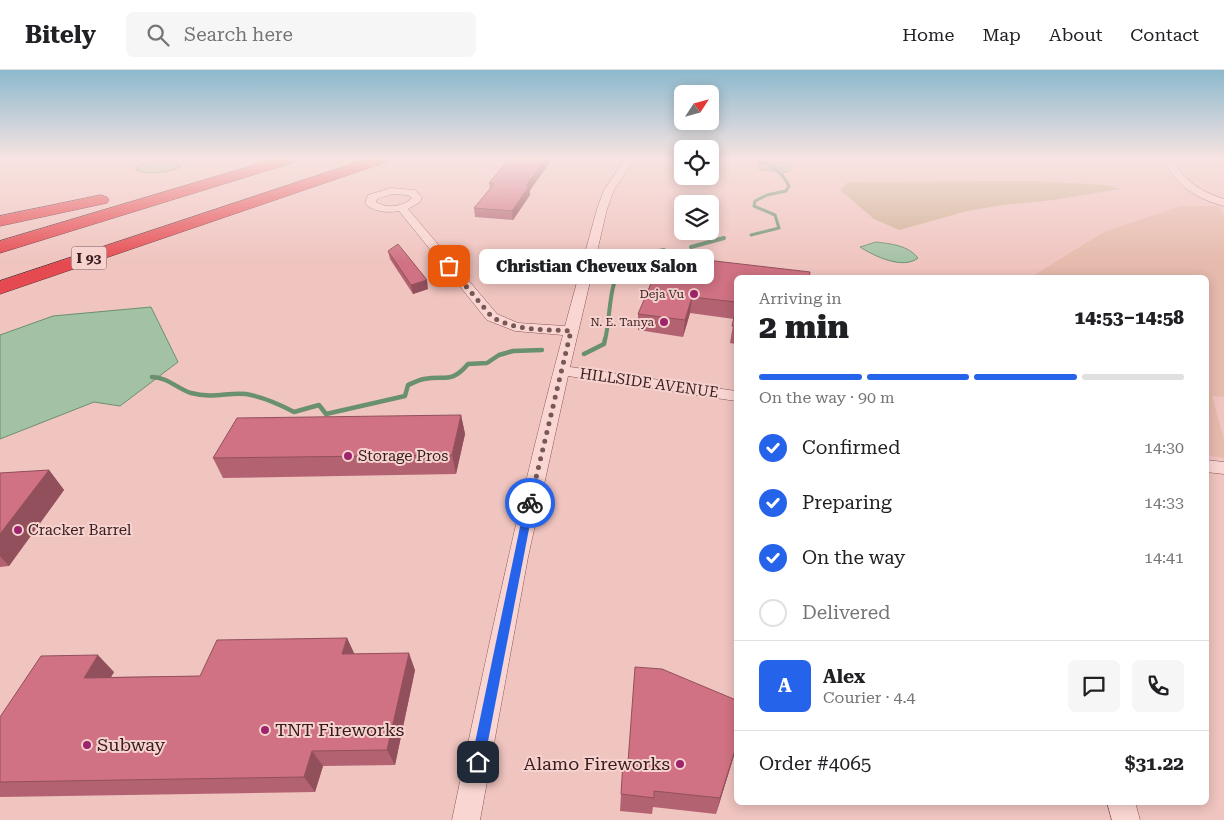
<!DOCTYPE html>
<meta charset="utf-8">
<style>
body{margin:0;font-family:"Roboto Serif",serif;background:#f6f6f6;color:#202124;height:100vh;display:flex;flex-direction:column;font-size:19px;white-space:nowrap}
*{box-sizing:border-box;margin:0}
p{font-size:16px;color:#757577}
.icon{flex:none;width:28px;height:28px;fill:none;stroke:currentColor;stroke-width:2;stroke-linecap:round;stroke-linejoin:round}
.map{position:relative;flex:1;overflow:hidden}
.details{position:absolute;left:734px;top:205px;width:475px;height:530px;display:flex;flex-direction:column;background:#fff;border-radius:8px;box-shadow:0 2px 12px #0003}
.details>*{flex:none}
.needle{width:32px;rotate:54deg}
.tools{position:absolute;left:674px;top:15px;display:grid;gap:10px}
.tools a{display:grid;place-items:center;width:45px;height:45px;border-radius:8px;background:#fff;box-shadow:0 2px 12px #0003;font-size:25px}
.pin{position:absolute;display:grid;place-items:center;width:42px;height:42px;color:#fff;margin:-21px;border-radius:10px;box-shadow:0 2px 8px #0006}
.courier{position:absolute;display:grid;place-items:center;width:50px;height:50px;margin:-25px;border:4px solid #2563eb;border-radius:50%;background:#fff;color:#222;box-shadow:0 1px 6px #0007}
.bubble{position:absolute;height:35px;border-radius:8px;background:#fff;box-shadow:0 2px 12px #0003;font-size:16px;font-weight:800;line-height:35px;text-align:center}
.head em{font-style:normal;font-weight:800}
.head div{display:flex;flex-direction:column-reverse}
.head{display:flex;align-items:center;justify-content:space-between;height:85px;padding:0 25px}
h1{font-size:32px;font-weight:800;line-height:38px}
.bar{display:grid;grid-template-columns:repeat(4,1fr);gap:8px 5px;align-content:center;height:60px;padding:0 25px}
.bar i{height:6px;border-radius:4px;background:#e0e0e0}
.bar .active{background:#2563eb}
.bar p{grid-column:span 4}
.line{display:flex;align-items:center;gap:12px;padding:0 25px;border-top:1px solid #e0e0e0}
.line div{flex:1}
.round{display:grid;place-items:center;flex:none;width:52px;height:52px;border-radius:8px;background:#f6f6f6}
ol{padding:0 25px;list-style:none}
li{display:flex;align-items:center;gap:15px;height:55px}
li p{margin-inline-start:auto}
li .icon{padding:5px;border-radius:50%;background:#2563eb;color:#fff;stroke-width:4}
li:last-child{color:#757577}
li i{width:28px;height:28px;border:2px solid #e0e0e0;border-radius:50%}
header{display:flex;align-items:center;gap:30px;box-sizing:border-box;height:70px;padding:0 25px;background:#fff;border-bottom:1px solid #e0e0e0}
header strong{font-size:24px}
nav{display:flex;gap:28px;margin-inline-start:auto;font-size:18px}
.search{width:350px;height:45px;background:#f6f6f6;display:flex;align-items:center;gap:12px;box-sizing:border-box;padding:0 18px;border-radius:8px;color:#757577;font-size:19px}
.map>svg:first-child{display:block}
.farmland{fill:#e6baac}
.green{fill:#ceb192}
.water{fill:#a2c1a5;stroke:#69906f}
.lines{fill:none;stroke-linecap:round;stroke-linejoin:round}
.stream-far2{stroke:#69906f;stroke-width:3}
.stream-far1{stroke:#69906f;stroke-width:4}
.stream{stroke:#69906f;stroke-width:4.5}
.minor-casing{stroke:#89565a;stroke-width:1}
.motorway-casing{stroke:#572b31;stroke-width:1}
.minor{fill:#fad6d2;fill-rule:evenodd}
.motorway{fill:#e54a50;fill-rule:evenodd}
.wall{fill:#b36271}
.shaded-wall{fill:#92505c}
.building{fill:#d07283;stroke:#92505c}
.route{fill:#2563eb}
.done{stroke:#785757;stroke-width:5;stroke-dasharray:0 9}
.poi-dot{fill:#9c236c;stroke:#f7d3cf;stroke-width:2}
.labels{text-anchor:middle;stroke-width:4;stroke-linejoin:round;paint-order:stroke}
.far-poi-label{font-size:12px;fill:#381c1f;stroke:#f7d3cf;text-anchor:end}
.shield{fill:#f7d3cf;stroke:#715354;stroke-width:1}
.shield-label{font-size:14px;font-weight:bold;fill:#381c1f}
.street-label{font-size:15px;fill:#381c1f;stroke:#f7d3cf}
.poi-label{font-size:15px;fill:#381c1f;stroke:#f7d3cf;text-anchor:start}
.near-poi-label{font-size:18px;fill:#381c1f;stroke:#f7d3cf;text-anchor:start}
</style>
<header>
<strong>Bitely</strong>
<div class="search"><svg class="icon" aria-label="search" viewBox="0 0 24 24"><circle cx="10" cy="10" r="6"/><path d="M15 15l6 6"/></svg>Search here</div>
<nav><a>Home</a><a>Map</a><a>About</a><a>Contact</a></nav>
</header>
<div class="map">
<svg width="1224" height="750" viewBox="0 0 1224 750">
<rect width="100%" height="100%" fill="#f0c4bf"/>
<!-- farmland -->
<path class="farmland" d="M1180,136H1218L1224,144V327L1212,326L1224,370V388L1206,385V208L1031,207L1104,162Z"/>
<!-- green -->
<path class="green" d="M1033,111L1105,115L1120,119L1053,130L1002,135L967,141L899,160L874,149L840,120L848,112Z"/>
<!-- water -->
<path class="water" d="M167,88L174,90L181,97C169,102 148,106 136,100L137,96Z
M770,92L791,94L790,101L782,103L759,99L758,94Z
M876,172C891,174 908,175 918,188C903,200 874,186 860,177Z
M151,237L178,292L120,336L94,332L0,369V265L53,246Z"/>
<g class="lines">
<!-- stream-far2 -->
<path class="stream-far2" d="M749,88C768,93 780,98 789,116L786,121L767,125L755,131L754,136L775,145L779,158L751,165
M720,169L724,168"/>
<!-- stream-far1 -->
<path class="stream-far1" d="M691,177L724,168
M605,270C612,244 606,202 633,187C642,182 654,182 664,180"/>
<!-- stream -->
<path class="stream" d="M584,284L604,274L605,269
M152,307C167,307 178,319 191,323C213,329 228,322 246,324C263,327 279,334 294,342L319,335L326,344L405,326L408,315C413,313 418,310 424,309C446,305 451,314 468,294L487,293L499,285L513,281L542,280"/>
<defs>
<path id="minor" d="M626,88H635L614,120L607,139L570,297L736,321V331L568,306L528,487L480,750H452C486,588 520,425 563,265L515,261L487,250L399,141C387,143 373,142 365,133L368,125L391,118L415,120L422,127L420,132L408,139L497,244L518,253L565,256L597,139L604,120ZM392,124L408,125L412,128C402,137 387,139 376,132L377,129Z
M1164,88H1172C1184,111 1200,121 1224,129V136C1197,129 1174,115 1164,88Z
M1206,390L1224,392V404L1206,402Z
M1107,732H1135L1140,750H1112Z"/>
<path id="motorway" d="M278,88H300L298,91L0,183V171Z
M370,88H391L389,91L0,224V211Z
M101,125L107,127L109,130L107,133L0,156V146Z"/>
</defs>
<!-- minor casing -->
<use href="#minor" class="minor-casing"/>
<!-- motorway casing -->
<use href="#motorway" class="motorway-casing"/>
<!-- minor -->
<use href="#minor" class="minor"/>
<!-- motorway -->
<use href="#motorway" class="motorway"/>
</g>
<!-- wall -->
<path class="wall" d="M510,88H553L530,120V125L513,150L475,147L474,138L490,118L489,113Z
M388,181L428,219L413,224L390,189Z
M736,208V274L730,273L734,249L690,243L683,267L638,260V244Z
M461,345L465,364L456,404L223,408L213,388Z
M49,400L64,420L9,496L0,497V403Z
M347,568L354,584L415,600L395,695L323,696L315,722L0,727V647L114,602L111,607L200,606Z
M736,630V679L716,744L653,737L652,744L620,741L621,724L628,692Z"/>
<!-- shaded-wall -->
<path class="shaded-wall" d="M546,88H553L530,120V125L513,150L512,141L526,116Z
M427,210L428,219L413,224L411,215Z
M692,227L690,243L683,267L685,250Z
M461,345L465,364L456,404L452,385Z
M49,400L64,420L9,496L0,486V464Z
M347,568L355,585L342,584Z
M409,583L415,600L395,695L387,680Z
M98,585L114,602L101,624L84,608Z
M736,677V679L716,744L720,728Z
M312,681L323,696L315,722L304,707Z"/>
<!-- building -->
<path class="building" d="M510,88H546L526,116H529L512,141L474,138L494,114L489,113Z
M398,174L427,210L411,215L388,181Z
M663,185L810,202L809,208H736V232L692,227L685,250L638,244Z
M736,238V256H732Z
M461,345L452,385L213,388L237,348Z
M49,400L0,464V403Z
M347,568L342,584L409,583L387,680L312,681L304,707L0,712V647L41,586L98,585L84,608L200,606L217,570Z
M635,597L662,599L736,630V677L720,728L654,721V728L621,724L623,691L628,692Z"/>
<!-- sky -->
<linearGradient id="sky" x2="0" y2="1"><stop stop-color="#8cb9cd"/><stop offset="0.46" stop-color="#f8e4e2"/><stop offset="1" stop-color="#f8e4e2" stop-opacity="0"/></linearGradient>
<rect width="1224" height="193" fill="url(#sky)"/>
<!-- route -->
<path class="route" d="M530,430L534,433L484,692L482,696L478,698L473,696L471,692L525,433Z"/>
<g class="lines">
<!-- done -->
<path class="done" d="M449,196L492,247C516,261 543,259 571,261L530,433"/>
</g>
<!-- markers -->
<g class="poi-dot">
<circle cx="694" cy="224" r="5"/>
<circle cx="664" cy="252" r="5"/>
<circle cx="348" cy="386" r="5"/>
<circle cx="18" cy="460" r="5"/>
<circle cx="265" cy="660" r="5"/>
<circle cx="87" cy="675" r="5"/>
<circle cx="680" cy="694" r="5"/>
</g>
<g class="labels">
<!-- far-poi labels -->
<g class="far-poi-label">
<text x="684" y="228">Deja Vu</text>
<text x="654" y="256">N. E. Tanya</text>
</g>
<!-- shield labels -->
<rect class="shield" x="71.5" y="176.5" width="35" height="23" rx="4"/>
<g class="shield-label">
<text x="89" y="193">I 93</text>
</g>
<!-- street labels -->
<g class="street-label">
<text transform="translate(649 313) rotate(8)" y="5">HILLSIDE AVENUE</text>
</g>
<!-- poi labels -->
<g class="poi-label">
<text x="358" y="391">Storage Pros</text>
<text x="28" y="465">Cracker Barrel</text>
</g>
<!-- near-poi labels -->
<g class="near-poi-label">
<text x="275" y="666">TNT Fireworks</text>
<text x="97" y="681">Subway</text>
<text x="670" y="700" text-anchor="end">Alamo Fireworks</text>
</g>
</g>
</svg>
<div class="tools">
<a><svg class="needle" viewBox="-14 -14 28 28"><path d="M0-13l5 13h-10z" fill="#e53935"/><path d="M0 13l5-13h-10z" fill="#757577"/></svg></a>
<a><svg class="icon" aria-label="locate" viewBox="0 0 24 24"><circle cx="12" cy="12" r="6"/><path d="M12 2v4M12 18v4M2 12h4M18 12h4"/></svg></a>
<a><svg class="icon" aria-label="layers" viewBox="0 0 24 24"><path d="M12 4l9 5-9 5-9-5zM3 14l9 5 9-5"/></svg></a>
</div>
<div class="pin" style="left:449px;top:196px;background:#ea580c"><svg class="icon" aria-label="bag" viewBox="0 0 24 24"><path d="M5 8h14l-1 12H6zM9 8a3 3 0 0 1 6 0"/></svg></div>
<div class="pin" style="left:478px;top:692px;background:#1f2937"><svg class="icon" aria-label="home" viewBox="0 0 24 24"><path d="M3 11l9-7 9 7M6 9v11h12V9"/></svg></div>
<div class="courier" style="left:530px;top:433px"><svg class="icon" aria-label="bike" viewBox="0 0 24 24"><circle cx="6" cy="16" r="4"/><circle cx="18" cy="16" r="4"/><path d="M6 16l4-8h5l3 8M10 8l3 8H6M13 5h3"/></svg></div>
<div class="bubble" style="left:479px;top:179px;width:235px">Christian Cheveux Salon</div>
<section class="details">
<div class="head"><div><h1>2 min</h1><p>Arriving in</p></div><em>14:53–14:58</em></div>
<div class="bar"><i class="active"></i><i class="active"></i><i class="active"></i><i></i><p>On the way · 90 m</p></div>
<ol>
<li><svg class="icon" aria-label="check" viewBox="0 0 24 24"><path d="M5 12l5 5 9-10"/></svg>Confirmed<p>14:30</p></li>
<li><svg class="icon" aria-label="check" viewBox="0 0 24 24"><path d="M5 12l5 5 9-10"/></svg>Preparing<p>14:33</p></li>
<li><svg class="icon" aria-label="check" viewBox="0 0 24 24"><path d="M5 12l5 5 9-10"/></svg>On the way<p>14:41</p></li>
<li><i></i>Delivered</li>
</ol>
<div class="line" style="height:90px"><b class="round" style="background:#2563eb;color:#fff">A</b><div><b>Alex</b><p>Courier · 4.4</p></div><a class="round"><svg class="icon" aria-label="chat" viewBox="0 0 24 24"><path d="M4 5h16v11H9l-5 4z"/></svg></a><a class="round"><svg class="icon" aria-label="phone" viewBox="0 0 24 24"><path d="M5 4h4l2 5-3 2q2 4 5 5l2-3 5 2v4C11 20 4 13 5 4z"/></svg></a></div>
<div class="line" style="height:65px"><div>Order #4065</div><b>$31.22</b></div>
</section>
</div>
